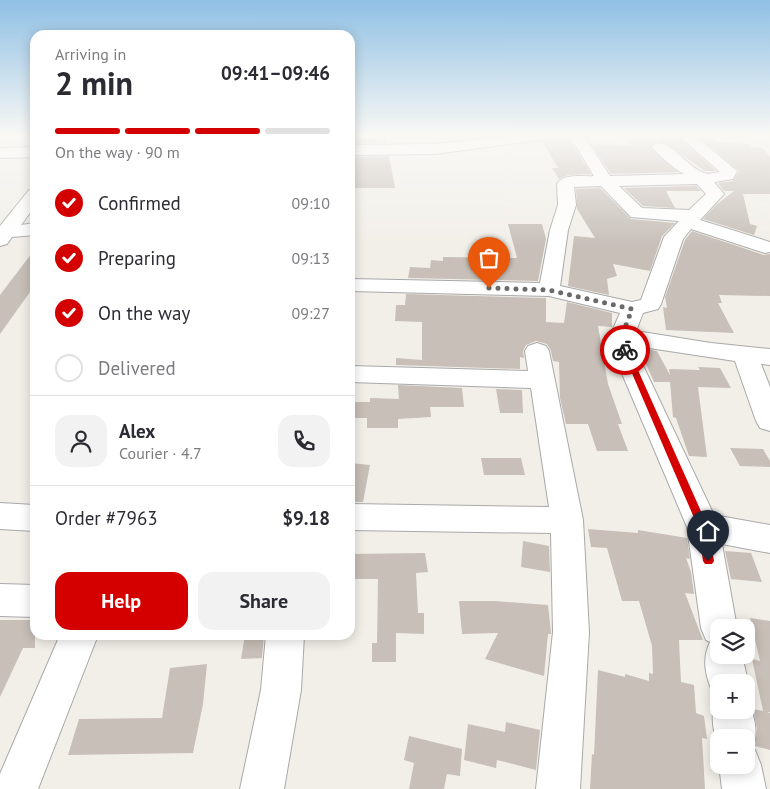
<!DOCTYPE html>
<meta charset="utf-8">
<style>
body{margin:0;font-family:"PT Sans",sans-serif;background:#f2f2f3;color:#2b2b33;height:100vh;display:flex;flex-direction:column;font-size:19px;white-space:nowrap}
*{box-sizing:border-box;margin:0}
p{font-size:16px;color:#7c7c81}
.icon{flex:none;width:28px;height:28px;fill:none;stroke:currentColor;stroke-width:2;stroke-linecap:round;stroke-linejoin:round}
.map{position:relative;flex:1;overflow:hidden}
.side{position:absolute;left:30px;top:30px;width:325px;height:610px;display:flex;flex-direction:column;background:#fff;border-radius:15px;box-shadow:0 2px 12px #0003}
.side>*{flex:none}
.controls{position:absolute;left:710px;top:619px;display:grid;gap:10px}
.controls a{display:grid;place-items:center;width:45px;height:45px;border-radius:10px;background:#fff;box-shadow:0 2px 12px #0003;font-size:25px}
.pin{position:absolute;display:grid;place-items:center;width:42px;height:42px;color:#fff;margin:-51px -21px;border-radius:50% 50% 50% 0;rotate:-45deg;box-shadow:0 0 5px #0007}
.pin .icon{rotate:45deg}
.courier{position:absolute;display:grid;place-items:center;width:50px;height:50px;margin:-25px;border:4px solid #d40000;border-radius:50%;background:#fff;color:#222;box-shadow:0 1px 6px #0007}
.overview em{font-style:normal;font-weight:800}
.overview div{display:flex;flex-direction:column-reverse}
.overview{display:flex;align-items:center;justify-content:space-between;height:85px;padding:0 25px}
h1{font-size:32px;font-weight:800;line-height:38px}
.bar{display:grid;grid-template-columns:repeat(4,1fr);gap:8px 5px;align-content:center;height:60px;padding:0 25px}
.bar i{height:6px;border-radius:4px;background:#e1e1e2}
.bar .active{background:#d40000}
.bar p{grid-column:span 4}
.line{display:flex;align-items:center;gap:12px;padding:0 25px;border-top:1px solid #e1e1e2}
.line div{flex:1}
.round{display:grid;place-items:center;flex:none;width:52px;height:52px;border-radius:15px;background:#f2f2f3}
ol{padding:0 25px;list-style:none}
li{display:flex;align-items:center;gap:15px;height:55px}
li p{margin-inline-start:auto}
li .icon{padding:5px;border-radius:50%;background:#d40000;color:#fff;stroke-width:4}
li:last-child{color:#7c7c81}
li i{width:28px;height:28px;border:2px solid #e1e1e2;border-radius:50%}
.button{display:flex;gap:10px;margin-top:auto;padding:10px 25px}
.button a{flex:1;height:58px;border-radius:15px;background:#d40000;color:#fff;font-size:20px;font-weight:800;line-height:58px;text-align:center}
.button a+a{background:#f2f2f3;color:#2b2b33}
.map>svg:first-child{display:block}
.building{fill:#c7bfb8}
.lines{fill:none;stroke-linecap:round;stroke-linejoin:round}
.minor-casing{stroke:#a9a9a9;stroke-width:2}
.minor{fill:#fff;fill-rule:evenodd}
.route{fill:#d40000}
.done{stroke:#6b6a68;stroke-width:5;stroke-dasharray:0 9}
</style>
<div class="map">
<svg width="770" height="789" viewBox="0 0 770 789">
<rect width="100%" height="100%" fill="#f2efe9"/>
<!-- building -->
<path class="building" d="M548,136H570L569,139L591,174L568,175L559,179L552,168H558L542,141L546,140Z
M652,136H677L716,171H705L668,145L655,142L651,148L678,172L611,174L591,144L630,145L623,137Z
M698,136H714L717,142L749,144L752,147L763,148L770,157V194H743L750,224L757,226L754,235L703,219L716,205L734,191H724L718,183L733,181L739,171Z
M351,139H386L387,143H351Z
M389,156L395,188H350L352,157Z
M696,186L701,191H666L675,208L643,206L624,188Z
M600,188L631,219L675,223L662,236L650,271L613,264L617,276L607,279L609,295L568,286L574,236L595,238L577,209L576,189Z
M508,224H542L546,239L538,281L408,278L410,267L430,268L431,260L443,261V257L517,258Z
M692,231L764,255L770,254V296L719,295L722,303H718L734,333L666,330L663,307L667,308L665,297L685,240Z
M35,249V285L0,334V295Z
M406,294L546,298V322L564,323L567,302L612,313V327L598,326L608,384L622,424H618L628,451H597L588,424H566L560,398L559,362L553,361L551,351L547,344L536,341L526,345L523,351L524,358L520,357V369L396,365V358L422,360V322L395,321L396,305H405Z
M639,348L657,351L670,375L669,369L700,370L698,367L720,368L731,388L698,387L707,457L689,456L676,418L673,417L670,382H654Z
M398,385L462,388L464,407H430L431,417L398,419V428H367V418H350V402H370V398L399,399Z
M496,389L522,390L523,413H500Z
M730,448L763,449L770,461V467L740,466Z
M481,458H521L525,475H484Z
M350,463L370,465L363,502H350Z
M588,529L638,533V530L687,538L690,559L686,558L691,572L694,594L685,593L703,640H679L681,682L694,685L696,713L704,716L707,739L702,738L705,789H590L592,754L594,755L598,670L625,677V674L649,681V673L653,674L652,646L639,601H622L607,548L591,547Z
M523,541L549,546L550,572L521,567Z
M725,551L751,553L762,582L731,579Z
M425,553L428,572L416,573L418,613H424V634L396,633V662H372V643H377L378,579H350V554Z
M459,601H494L548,605L551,632V634H548L544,676L485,659L498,633L462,634Z
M750,618L770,621V712L767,713H770V750L755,746L757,729L753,709L763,711L752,659L760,661Z
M0,620H35V648H23L0,697Z
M245,635H264L262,658L241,659Z
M207,664L203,704L193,753L68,755L79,719L162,718L170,668Z
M506,722L540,730L536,770L497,760L496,768L464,760L468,724L505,732Z
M409,736L462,749L460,776L447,774L444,789H409L414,763L404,760Z"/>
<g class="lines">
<defs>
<path id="minor" d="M506,136H546L544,139L539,140L435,154L350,155V145L435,144Z
M572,136H584L610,176L684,174C673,167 661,158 652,147L655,144C671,140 688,168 704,173C709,175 716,172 720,172L679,136H695L737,171L733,179L714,182L724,194L700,220L770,242V252L765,253L691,229L683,239L661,304L658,309L643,313L636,331L711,343L770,349V365L761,364L770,387V431L760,428L756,421L735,361L636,346L639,357L714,515L770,525V553L722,544L737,628H719V655H742L748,682L746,685V682H719V710H746V696C753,713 760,731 752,749L755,750L761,765L766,789H722L719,765V764L746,765V738H719V747C712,730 710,713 717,697L714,696C706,677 701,661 710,642L706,640L701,628L687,527L615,357L610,336L620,313L549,296L350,291V279L540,283L550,230L558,205L557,184C564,173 582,177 594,176L571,138ZM697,184L706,194L689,210L642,208L619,186ZM601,186L631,217L679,221L664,237L641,300L632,302L560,286L568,230L576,205L574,187Z
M35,147V157L0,158V148Z
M35,189V206L21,225L35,223V235L12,237L7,244L0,246V226L29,190Z
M537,343L546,346L549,351L583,520L589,632L580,789H536L553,632L551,533L350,530V504L549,507L531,388L350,382V366L528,371L525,351L528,346Z
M0,503L35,505V531L0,529Z
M0,584L35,585V617L0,616Z
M60,635H98L38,789H0V774Z
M266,635H304L301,690L284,789H240L261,690Z"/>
</defs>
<!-- minor casing -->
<use href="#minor" class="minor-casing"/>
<!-- minor -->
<use href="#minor" class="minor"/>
</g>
<!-- sky -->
<linearGradient id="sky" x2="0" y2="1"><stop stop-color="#8fc0e4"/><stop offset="0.55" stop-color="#f9f8f5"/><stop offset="1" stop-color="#f9f8f5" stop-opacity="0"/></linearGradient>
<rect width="770" height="246" fill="url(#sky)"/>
<!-- route -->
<path class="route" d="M623,348L629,350L708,527L714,561L712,564H705L703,561L698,527L622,350Z"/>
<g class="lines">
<!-- done -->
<path class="done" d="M489,288L549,290L632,309L622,336L625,350"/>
</g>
</svg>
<div class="controls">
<a><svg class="icon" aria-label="layers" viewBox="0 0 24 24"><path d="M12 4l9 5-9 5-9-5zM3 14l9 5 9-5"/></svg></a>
<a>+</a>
<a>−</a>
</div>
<div class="pin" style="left:489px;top:288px;background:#ea580c"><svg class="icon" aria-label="bag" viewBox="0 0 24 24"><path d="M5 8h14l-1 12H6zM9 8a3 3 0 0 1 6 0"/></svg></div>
<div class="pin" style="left:708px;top:561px;background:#1f2937"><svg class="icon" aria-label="home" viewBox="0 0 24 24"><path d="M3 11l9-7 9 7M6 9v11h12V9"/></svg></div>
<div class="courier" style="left:625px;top:350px"><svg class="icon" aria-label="bike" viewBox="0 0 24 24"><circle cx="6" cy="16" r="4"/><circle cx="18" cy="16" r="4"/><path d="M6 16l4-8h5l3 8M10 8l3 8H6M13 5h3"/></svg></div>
<section class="side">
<div class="overview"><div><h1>2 min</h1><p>Arriving in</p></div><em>09:41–09:46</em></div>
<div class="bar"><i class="active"></i><i class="active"></i><i class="active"></i><i></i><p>On the way · 90 m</p></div>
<ol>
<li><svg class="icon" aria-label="check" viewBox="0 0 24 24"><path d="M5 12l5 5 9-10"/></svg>Confirmed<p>09:10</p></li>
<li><svg class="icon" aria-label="check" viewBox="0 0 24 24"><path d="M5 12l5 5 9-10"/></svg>Preparing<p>09:13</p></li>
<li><svg class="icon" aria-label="check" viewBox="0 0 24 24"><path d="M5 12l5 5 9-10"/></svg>On the way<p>09:27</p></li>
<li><i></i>Delivered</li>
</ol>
<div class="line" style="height:90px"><a class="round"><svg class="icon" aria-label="person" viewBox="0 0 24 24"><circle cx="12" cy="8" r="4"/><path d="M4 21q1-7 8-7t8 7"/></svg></a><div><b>Alex</b><p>Courier · 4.7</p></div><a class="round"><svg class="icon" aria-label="phone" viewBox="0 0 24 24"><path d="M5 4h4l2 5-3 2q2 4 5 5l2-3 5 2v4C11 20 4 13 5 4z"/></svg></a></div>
<div class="line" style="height:65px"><div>Order #7963</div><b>$9.18</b></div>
<div class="button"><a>Help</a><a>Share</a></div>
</section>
</div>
